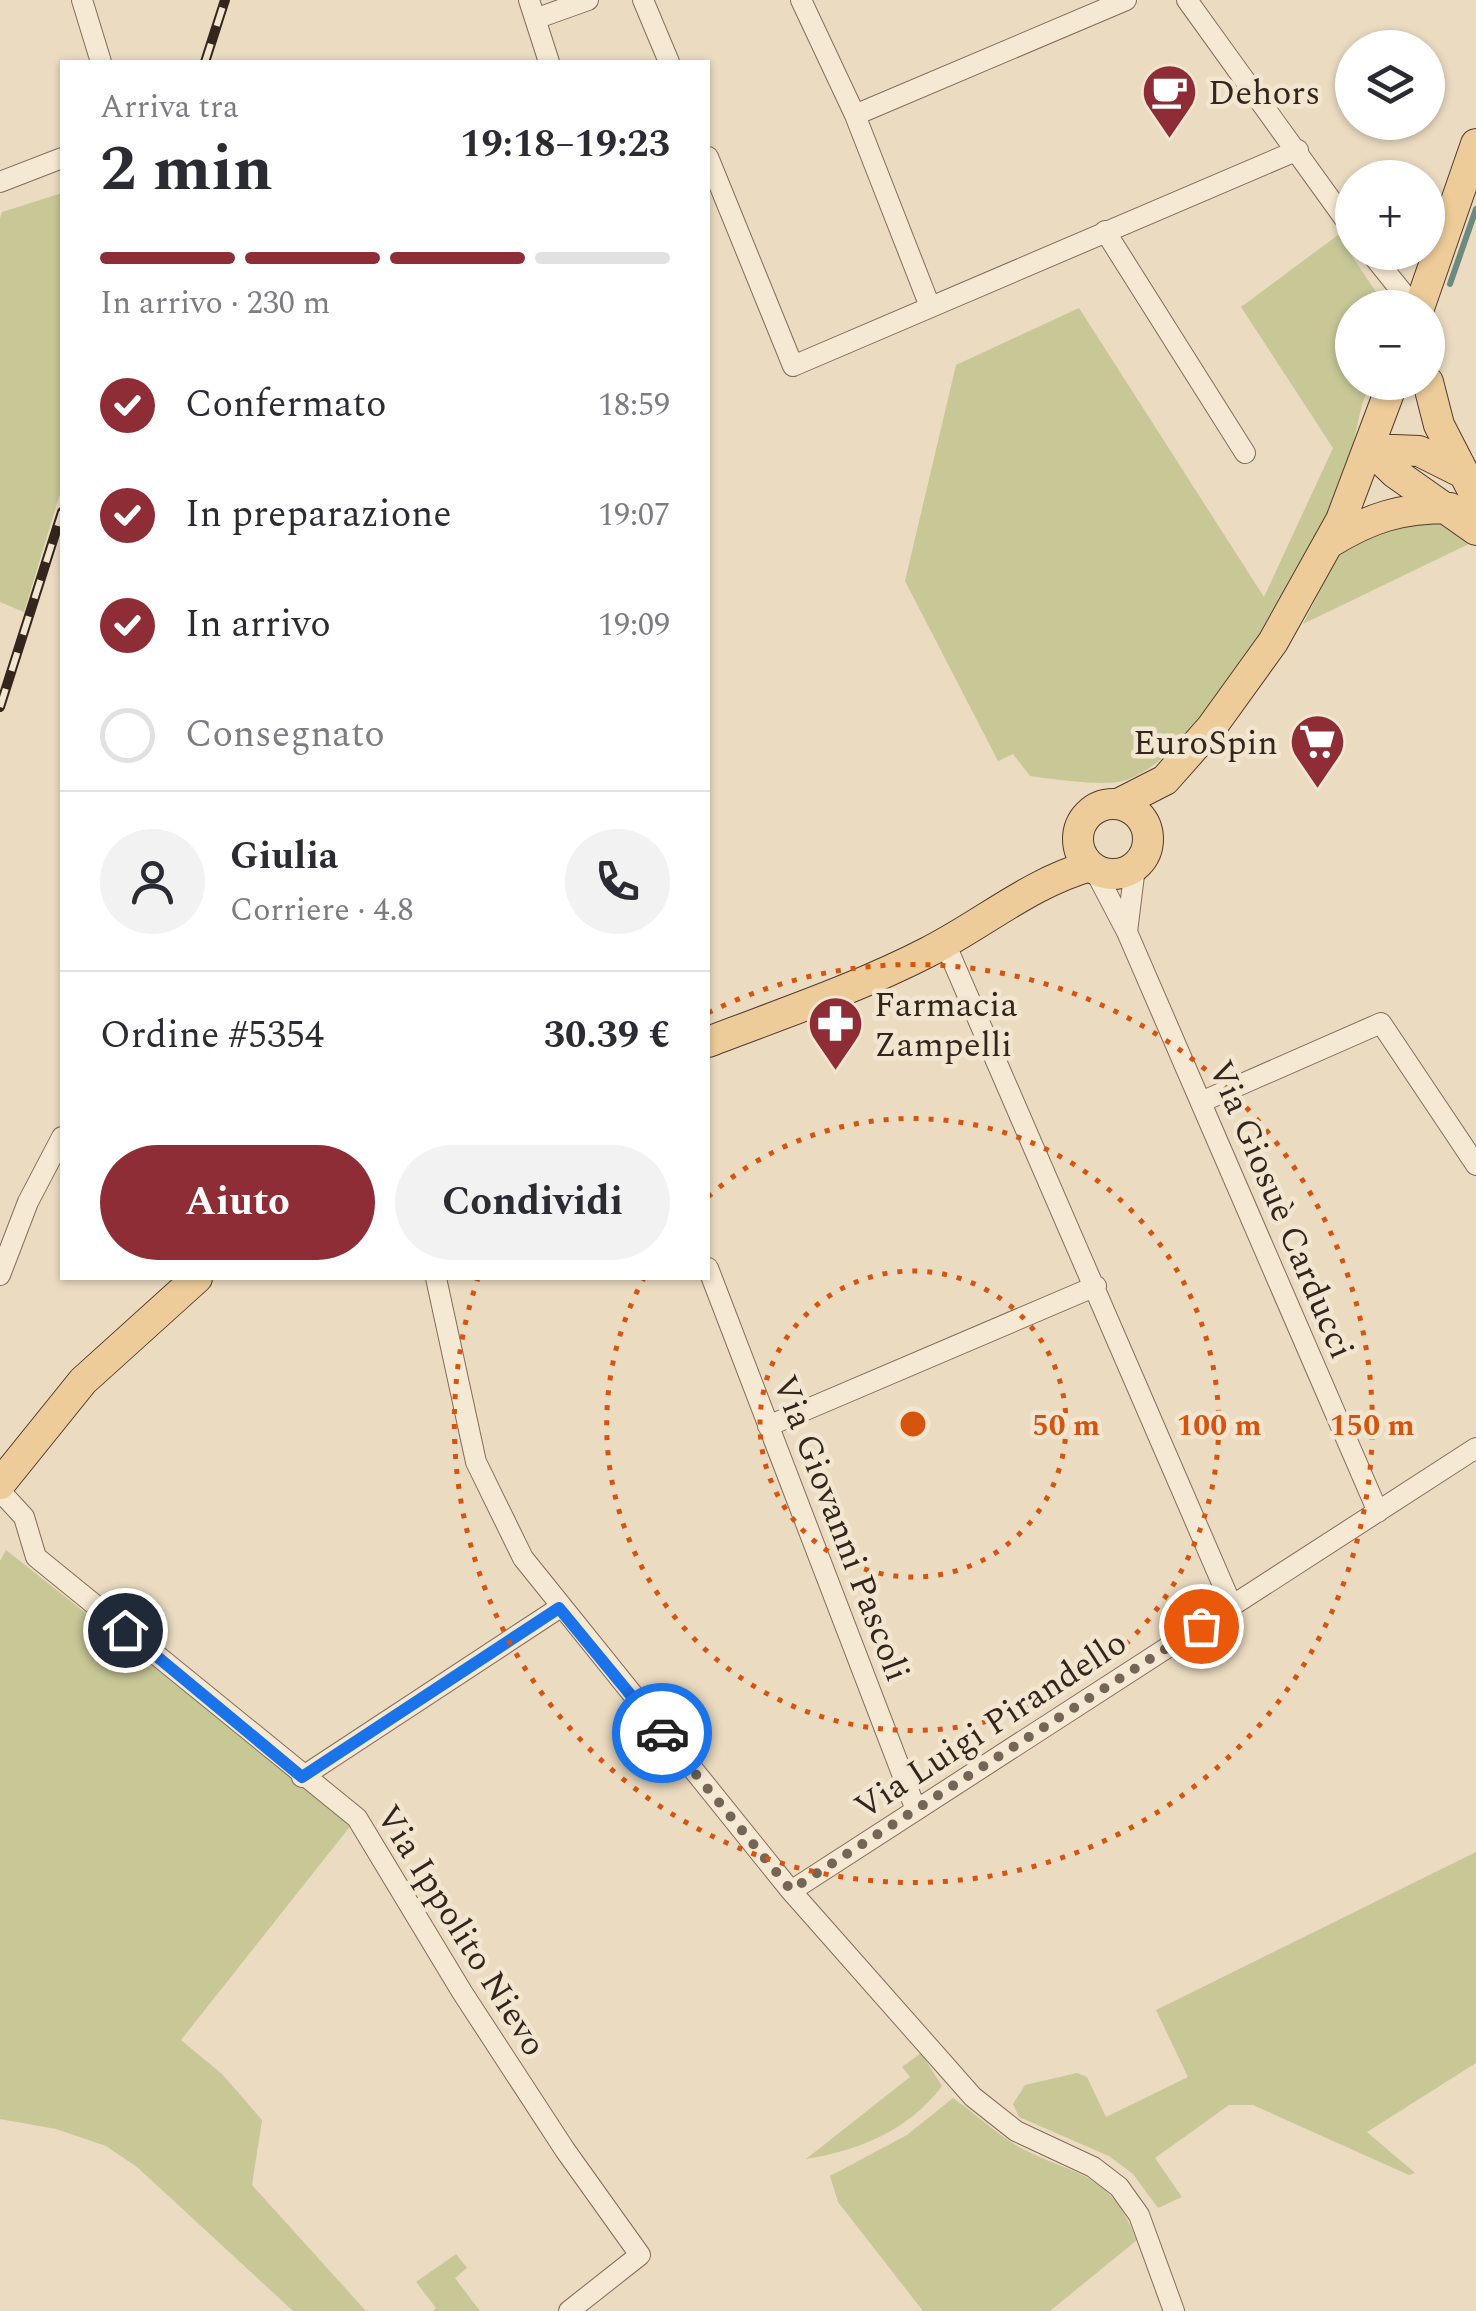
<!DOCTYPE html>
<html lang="it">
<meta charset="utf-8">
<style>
body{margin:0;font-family:Spectral,serif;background:#f2f2f3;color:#2b2b33;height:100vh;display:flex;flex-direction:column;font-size:38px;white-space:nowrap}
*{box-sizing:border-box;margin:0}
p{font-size:32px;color:#7c7c81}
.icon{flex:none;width:55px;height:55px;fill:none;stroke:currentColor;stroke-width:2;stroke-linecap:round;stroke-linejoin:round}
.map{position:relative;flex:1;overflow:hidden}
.panel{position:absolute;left:60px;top:60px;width:650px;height:1220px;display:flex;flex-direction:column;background:#fff;border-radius:0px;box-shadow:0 2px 8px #0004}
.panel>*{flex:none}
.fabs{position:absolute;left:1335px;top:30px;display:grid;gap:20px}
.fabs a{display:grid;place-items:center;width:110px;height:110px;border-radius:50%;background:#fff;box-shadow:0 2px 8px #0004;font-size:50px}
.pin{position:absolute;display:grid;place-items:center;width:85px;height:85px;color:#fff;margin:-42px;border:5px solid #fff;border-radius:50%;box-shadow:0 2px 10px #0007}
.courier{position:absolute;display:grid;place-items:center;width:100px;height:100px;margin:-50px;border:8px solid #1a73e8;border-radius:50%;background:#fff;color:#222;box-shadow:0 2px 12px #0007}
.overview em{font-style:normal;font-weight:700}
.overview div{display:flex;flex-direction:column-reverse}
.overview{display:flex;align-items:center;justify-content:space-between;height:170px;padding:0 40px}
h1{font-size:65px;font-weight:700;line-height:75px}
.bar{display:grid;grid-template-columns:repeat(4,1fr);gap:15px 10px;align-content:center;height:120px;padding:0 40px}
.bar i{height:12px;border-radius:8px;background:#e1e1e2}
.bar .selected{background:#8f2d36}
.bar p{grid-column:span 4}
.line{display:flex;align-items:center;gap:25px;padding:0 40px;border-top:2px solid #e1e1e2}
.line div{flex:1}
.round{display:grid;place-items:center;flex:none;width:105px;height:105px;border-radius:52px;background:#f2f2f3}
ol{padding:0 40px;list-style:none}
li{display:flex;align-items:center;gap:30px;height:110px}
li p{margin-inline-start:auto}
li .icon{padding:10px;border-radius:50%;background:#8f2d36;color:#fff;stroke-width:4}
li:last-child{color:#7c7c81}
li i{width:55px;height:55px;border:5px solid #e1e1e2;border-radius:50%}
.button{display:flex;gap:20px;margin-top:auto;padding:20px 40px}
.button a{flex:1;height:115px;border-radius:60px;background:#8f2d36;color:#fff;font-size:40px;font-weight:700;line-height:115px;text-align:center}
.button a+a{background:#f2f2f3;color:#2b2b33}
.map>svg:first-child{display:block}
.green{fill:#c7c896}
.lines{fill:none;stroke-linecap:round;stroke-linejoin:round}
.stream{stroke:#6b8b80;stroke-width:6}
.street-casing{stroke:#836c5a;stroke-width:22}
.primary-casing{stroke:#513b2e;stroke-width:32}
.street{stroke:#f6e9d3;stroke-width:20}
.primary{stroke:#edcc9a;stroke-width:30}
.rail-casing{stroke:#34261d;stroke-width:10}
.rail{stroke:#f3e6d0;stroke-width:6;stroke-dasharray:19;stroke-linecap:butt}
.done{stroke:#746556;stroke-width:10;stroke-dasharray:0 18}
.route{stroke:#1a73e8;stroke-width:12}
.ring{fill:none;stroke:#d6540e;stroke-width:5;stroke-dasharray:5 10}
.labels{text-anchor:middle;stroke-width:9;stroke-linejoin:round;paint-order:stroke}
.poi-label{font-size:35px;fill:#34261d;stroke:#f3e6d0;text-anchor:start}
.street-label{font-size:35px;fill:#34261d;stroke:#f3e6d0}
.centre{fill:#d6540e;stroke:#f3e6d0;stroke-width:5}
.ring-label{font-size:30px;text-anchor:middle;font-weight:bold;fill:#d6540e;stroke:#f3e6d0;stroke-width:9;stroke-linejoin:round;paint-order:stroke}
</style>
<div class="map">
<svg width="1476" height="2311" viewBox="0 0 1476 2311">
<rect width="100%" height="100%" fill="#ebdbc1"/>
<!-- green -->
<path class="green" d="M62,193V487L24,612L0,602V218L2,212Z
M1338,235L1386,307L1352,308V382L1370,383C1357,412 1356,442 1346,471C1314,558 1216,742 1129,779C1110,788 1053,779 1030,776L1013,754L998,761L905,581L956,365L1079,308L1264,597L1333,448L1241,307Z
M1446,519L1475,541L1303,624L1343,545L1360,531Z
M6,1550L352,1824L181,2040L222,2074L262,2120L252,2185L366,2311H293L137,2167L106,2146L56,2129L0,2119V1561Z
M1476,1852V2063L1367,2132L1415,2173L1409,2175L1253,2105H1229L1155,2158L1182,2197L1158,2208L1133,2174L1109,2156L1019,2117L1013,2104L1025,2085L1077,2073L1087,2077L1106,2117L1188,2077L1156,2010Z
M921,2053L942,2086C908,2131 860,2150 806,2159L910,2077L902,2067Z
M953,2098C975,2113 997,2135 1021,2148C1079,2178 1108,2170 1137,2240L1050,2311H923L838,2202L830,2176L907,2135Z
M456,2254L467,2268L455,2278L480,2311H433L436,2308L416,2282Z"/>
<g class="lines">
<!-- stream -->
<path class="stream" d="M1450,284L1476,209"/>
<defs>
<path id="street" d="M82,0L101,62
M529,0L549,62
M643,0L669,62
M801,0L855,115L929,304
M1187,0L1352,229
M535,19L588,0
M855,115L1126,0
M708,157L793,366L1298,150
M0,182L62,158
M1105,231L1245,453
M1370,252L1415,308
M1094,869L1127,932L1378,1512
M1127,932L1135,867
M945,943L1232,1606
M1201,1102L1381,1023L1476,1165
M708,1268L916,1810
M0,1275L28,1202L62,1137
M436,1278L476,1462L523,1558L791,1891L973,2097L1016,2131L1093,2167L1119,2187L1139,2215L1174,2311
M768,1426L1096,1286
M0,1491L24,1517L36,1557L357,1818L462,1992L565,2150L640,2255L569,2311
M302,1777L559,1608
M791,1891L1476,1448"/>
<path id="primary" d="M1419,308L1476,144
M1428,382L1439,425L1476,497
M1370,449L1395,473L1476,530
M1370,449L1419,451L1461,472
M1329,543C1371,517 1401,508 1450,508
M1078 839a35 35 0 1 1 70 0a35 35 0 1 1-70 0Z
M1118,804L1165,780L1211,728L1273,642L1341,520L1393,382
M708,1042C781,1014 858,988 928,952C983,924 1030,883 1090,866
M0,1484L83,1381L197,1278"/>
</defs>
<!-- street casing -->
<use href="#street" class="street-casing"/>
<!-- primary casing -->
<use href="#primary" class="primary-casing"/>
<!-- street -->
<use href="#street" class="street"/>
<!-- primary -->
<use href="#primary" class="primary"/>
<defs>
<path id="rail" d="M205,62L225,0
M0,707L62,512"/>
</defs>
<!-- rail casing -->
<use href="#rail" class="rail-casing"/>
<!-- rail -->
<use href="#rail" class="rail"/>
</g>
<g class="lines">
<!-- done -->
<path class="done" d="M662,1733L791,1890L1201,1626"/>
<!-- route -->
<path class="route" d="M125,1630L302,1777L559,1608L662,1733"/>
</g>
<!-- distance rings -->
<g class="ring">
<circle cx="913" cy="1424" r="153"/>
<path d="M708 1197A306 306 0 1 1 644 1278"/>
<path d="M708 1013A459 459 0 1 1 478 1278"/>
</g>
<!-- icons -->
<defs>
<symbol id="cafe-pin" viewBox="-11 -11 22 30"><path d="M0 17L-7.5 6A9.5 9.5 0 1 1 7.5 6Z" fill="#8f2d36" stroke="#f3e6d0"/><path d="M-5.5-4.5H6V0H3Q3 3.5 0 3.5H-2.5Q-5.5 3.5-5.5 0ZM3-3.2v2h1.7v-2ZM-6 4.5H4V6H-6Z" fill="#fff"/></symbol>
<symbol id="supermarket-pin" viewBox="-11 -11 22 30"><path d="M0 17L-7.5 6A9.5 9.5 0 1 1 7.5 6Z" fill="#8f2d36" stroke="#f3e6d0"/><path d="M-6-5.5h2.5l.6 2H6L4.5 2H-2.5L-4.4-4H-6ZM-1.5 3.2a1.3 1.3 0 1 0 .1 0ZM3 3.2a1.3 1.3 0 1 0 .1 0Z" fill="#fff"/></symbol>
<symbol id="pharmacy-pin" viewBox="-11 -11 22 30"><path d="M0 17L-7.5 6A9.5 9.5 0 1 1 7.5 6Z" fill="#8f2d36" stroke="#f3e6d0"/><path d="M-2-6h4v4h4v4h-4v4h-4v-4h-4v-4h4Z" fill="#fff"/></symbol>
</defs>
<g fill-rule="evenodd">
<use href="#cafe-pin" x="1138" y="60" width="63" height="86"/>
<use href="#supermarket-pin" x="1286" y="710" width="63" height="86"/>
<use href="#pharmacy-pin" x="804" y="992" width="63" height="86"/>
</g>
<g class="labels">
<!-- poi labels -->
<g class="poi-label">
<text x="1208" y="104">Dehors</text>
<text x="1278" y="754" text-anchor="end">EuroSpin</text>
<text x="874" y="1016">Farmacia<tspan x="874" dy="40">Zampelli</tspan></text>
</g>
<!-- street labels -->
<g class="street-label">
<text transform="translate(1282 1209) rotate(67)" y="12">Via Giosuè Carducci</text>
<text transform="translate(842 1528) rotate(69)" y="12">Via Giovanni Pascoli</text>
<text transform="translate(990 1724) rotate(-33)" y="12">Via Luigi Pirandello</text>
<text transform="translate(462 1930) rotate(58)" y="12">Via Ippolito Nievo</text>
</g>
</g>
<circle cx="913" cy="1424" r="15" class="centre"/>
<g class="ring-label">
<text x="1066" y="1435">50 m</text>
<text x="1219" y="1435">100 m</text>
<text x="1372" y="1435">150 m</text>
</g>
</svg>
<div class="fabs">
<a><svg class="icon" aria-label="layers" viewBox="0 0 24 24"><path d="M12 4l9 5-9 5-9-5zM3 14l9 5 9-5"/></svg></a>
<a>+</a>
<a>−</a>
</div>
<div class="pin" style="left:1201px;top:1626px;background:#ea580c"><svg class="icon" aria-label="bag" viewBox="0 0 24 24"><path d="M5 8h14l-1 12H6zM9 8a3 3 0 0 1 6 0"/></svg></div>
<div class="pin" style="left:125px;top:1630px;background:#1f2937"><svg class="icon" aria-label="home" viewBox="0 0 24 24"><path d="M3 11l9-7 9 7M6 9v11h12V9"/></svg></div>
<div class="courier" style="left:662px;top:1733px"><svg class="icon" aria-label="car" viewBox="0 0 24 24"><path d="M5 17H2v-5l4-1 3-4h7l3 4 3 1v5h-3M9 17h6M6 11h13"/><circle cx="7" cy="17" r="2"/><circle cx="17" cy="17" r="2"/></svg></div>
<section class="panel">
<div class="overview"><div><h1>2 min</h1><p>Arriva tra</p></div><em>19:18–19:23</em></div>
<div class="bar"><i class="selected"></i><i class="selected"></i><i class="selected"></i><i></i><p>In arrivo · 230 m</p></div>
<ol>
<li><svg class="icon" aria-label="check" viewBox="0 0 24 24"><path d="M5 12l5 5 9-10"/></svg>Confermato<p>18:59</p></li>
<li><svg class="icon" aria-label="check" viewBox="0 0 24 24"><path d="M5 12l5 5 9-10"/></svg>In preparazione<p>19:07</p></li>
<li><svg class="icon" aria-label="check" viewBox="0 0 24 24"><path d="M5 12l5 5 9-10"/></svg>In arrivo<p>19:09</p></li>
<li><i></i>Consegnato</li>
</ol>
<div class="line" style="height:180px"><a class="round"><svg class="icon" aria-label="person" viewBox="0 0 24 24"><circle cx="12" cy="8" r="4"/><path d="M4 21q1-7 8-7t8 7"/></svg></a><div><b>Giulia</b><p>Corriere · 4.8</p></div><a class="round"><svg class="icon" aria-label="phone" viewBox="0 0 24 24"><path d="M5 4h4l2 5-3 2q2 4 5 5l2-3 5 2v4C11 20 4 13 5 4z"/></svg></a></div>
<div class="line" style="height:130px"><div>Ordine #5354</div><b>30.39 €</b></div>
<div class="button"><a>Aiuto</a><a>Condividi</a></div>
</section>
</div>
